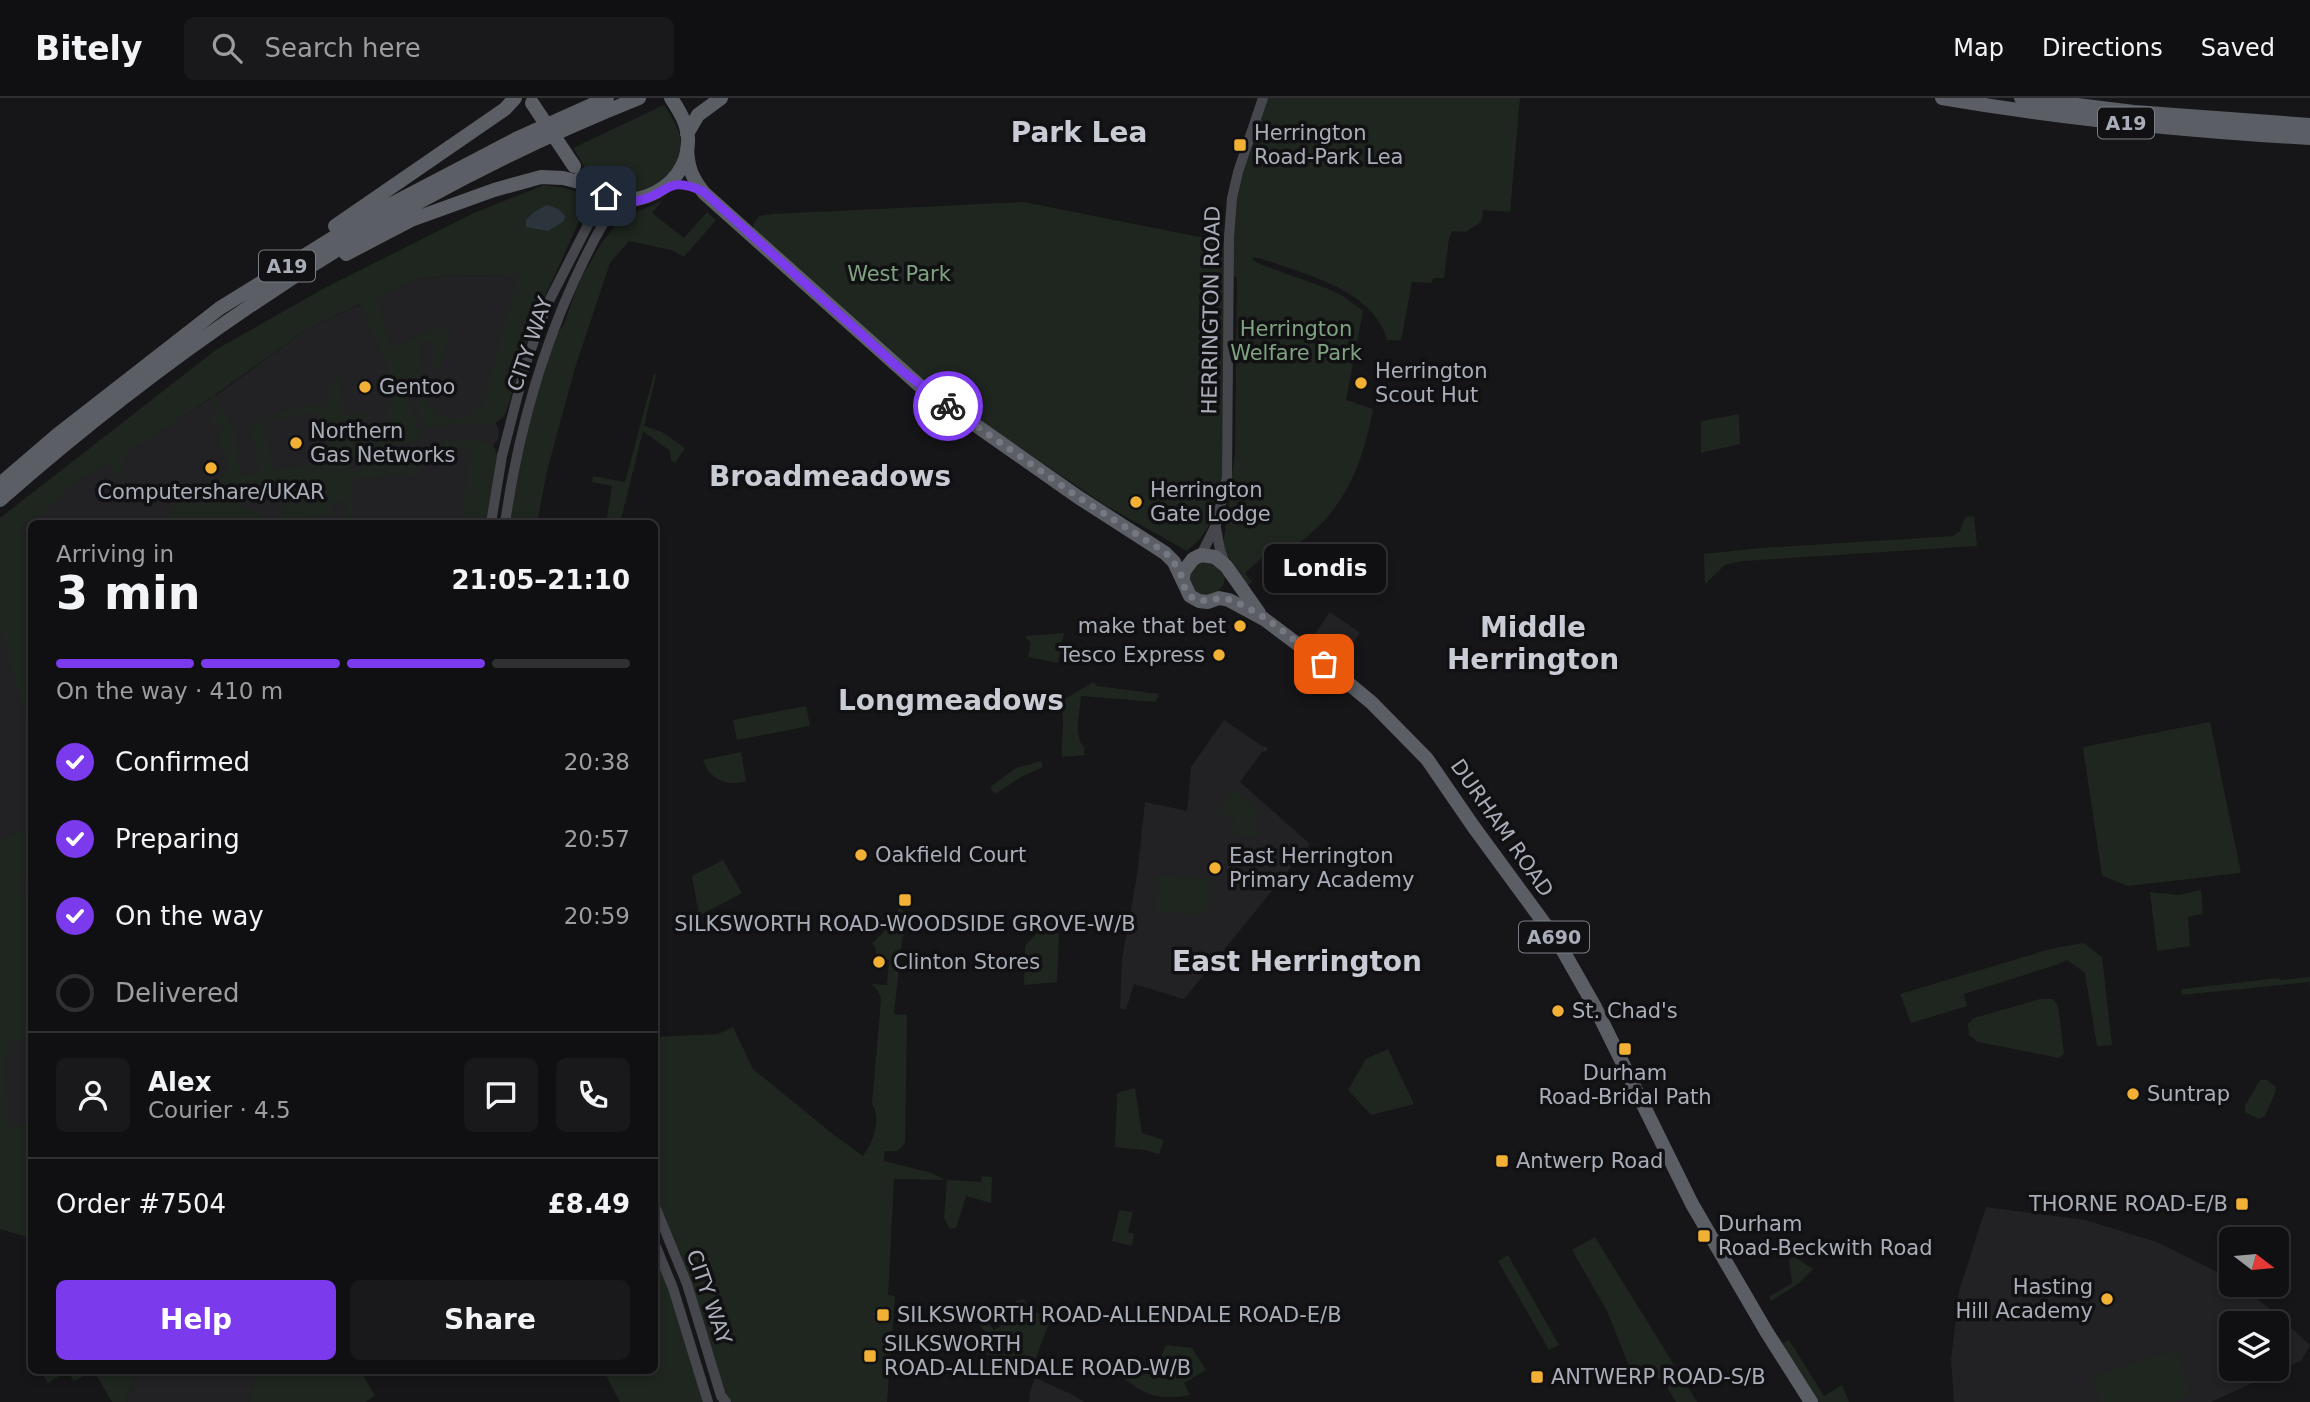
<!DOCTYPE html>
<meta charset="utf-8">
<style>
body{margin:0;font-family:"DejaVu Sans",sans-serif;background:#19191b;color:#f1f3f6;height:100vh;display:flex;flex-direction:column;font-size:26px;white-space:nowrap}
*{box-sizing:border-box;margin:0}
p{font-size:23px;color:#9c9d9f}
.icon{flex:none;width:38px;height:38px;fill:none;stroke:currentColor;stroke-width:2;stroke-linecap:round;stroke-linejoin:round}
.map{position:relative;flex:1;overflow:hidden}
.drawer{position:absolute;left:28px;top:422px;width:630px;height:854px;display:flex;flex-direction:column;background:#101012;border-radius:10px;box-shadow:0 4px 10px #0003,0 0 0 2px #303032}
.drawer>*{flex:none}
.needle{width:46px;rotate:106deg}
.controls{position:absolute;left:2219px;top:1129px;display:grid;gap:14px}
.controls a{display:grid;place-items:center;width:70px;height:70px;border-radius:10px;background:#101012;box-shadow:0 4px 10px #0003,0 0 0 2px #303032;font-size:35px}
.pin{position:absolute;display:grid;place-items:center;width:60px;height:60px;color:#fff;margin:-30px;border-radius:14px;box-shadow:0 4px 10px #0006}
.courier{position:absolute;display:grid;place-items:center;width:70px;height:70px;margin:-35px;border:5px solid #7c3aed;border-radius:50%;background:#fff;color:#222;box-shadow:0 2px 9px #0007}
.bubble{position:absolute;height:49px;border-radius:10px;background:#101012;box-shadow:0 4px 10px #0003,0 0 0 2px #303032;font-size:23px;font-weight:700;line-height:49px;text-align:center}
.summary em{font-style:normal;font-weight:700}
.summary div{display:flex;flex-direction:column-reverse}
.summary{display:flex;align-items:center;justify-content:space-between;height:119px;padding:0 28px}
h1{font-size:46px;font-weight:700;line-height:52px}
.bar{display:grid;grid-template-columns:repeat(4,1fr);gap:10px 7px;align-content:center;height:84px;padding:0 28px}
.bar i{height:9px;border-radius:5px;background:#303032}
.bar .current{background:#7c3aed}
.bar p{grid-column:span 4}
.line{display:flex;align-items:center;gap:18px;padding:0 28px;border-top:2px solid #303032}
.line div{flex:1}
.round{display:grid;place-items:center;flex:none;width:74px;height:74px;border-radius:10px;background:#19191b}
ol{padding:0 28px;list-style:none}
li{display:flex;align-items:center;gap:21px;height:77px}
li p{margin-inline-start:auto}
li .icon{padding:7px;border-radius:50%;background:#7c3aed;color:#fff;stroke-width:4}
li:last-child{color:#9c9d9f}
li i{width:38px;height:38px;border:4px solid #303032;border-radius:50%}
.primary-button{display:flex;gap:14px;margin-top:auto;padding:14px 28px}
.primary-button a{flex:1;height:80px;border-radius:10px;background:#7c3aed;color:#fff;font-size:28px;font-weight:700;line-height:80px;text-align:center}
.primary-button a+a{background:#19191b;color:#f1f3f6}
header{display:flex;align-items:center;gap:42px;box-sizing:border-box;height:98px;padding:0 35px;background:#101012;border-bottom:2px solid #303032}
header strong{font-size:33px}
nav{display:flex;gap:38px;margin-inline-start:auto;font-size:24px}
.search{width:490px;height:63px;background:#19191b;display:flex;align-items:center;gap:18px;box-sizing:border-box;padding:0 24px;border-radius:10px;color:#9c9d9f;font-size:26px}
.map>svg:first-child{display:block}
.built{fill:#222225;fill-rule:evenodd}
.green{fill:#1e261f;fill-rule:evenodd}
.water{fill:#2c353c}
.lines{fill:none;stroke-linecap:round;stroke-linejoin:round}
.secondary{stroke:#45474d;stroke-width:10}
.trunk{stroke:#5b5e65;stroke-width:14}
.trunk-bridge{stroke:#5b5e65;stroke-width:14}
.done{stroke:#757880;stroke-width:7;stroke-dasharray:0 12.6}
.route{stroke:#7c3aed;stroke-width:9}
.poi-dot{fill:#f2b134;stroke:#111113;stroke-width:2.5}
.labels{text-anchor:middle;stroke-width:7;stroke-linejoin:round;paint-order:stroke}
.shield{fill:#111113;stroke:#7b7e86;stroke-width:2}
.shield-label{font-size:19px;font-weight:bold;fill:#a8adb8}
.poi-label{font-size:21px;fill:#a8adb8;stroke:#111113;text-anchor:start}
.park-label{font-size:21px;fill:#7fa381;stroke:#111113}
.street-label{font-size:21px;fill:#a8adb8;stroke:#111113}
.district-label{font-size:28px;font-weight:bold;fill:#c9ccd4;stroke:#111113}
</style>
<header>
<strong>Bitely</strong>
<div class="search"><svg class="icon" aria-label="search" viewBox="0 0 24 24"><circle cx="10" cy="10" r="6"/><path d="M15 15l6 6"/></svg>Search here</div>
<nav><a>Map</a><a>Directions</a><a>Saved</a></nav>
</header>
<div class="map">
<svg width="2310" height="1304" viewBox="0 0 2310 1304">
<rect width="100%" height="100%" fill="#161618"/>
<!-- built -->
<path class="built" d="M448,177L518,178L521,263L506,315L496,325L499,334L498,342L493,347L497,357L486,425H32V1084L0,1085V450L60,394L215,298L307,231L413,182Z
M1330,514L1360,535L1339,565L1310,543Z
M1224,622L1262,648L1267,649V653L1262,654L1240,684L1310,746L1184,901L1134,886L1126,912L1120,910L1122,861L1137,777L1145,704L1187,713L1191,669Z
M1986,1109L2085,1122L2157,1144L2215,1173L2231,1183V1186L2243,1191L2268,1209L2310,1247L2302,1262L2211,1304H1954L1951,1262L1959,1193ZM2231,1225H2277V1270H2231Z
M136,1272H258L249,1304H126Z
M1035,1280L1069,1295L1085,1304H1029L1030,1294Z"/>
<!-- green -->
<path class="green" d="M1265,0H1520L1510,114L1483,112L1481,124L1466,134L1452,133L1449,140L1444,180H1433L1432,185L1412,184L1401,243L1387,242C1375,192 1302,175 1259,160H1252L1257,165L1326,190L1343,198L1363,213L1346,302L1373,311C1366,349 1355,385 1330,416C1315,435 1291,450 1273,466L1264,458L1245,475L1252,484L1248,487L1244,485L1223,449L1235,354L1237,179L1230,178L1232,100Z
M664,7C672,19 681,32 681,47C681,90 625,110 595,82C586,74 580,60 573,50Z
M544,87C560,90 580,89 587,106L542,205L504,318C492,331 472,324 456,325C446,326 437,329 428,330L421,325L414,287L406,289L420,341L370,356L354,364L343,378L363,368L444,343L473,341L493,347L497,357L486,425H461L471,349L423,356L418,363L419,377L408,378L407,374L350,382L355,425H348L345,404L331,405L332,415L310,418L311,425H277L281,412L302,395L279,394L268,390L260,393L241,410L258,414L267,425H161L172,412L178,398L201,405L206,387L225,376L228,363L219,344L223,329L208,324L217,311L211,300L126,355L120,381L109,364L61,394L63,398L19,432L31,449V636L0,529V420L217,251L321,192L474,115ZM448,177L518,178L483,305L468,319L451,321L436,316L427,307L419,252L421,243L432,244L434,271L439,273L452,225L390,250L377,199L413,182ZM360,206L387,268L392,303L386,304L388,325L382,332L363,337L360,326L367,323L368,315L344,318L338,275L330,288L325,308C300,304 272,318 251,329L259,375L240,379L235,335L215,297L307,231ZM317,315L320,337L331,336L329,357L315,359L316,366L272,372L265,322Z
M662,103L652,115L684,140L707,114L716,122L684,159L671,152L629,143L610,165L575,270L547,373L537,425H505L547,250L564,226L579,184L602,144L622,120Z
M1024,104L1225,144L1222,379L1211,425L1199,442L1187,453L1105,407L933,291L754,132L753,127L759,118L772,116Z
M654,276L656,277L644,328L662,334L685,350L675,365L671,362L670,353L643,333L620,425H613L607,419L612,388L592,384L593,378L625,384Z
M1739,316L1740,346L1701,355V323Z
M1974,418L1977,448L1743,463L1725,467L1705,486L1704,456L1760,450L1953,438L1960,433L1965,419Z
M1212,462L1225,478C1224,494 1212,500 1197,496L1188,481L1195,465Z
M1064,535L1058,565L1028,559L1031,544L1026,540V538Z
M1093,584L1097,588L1159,596L1156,604L1081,598C1080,613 1073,638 1084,649V657L1062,659C1061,640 1066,622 1060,604Z
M806,608L810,628L737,642L733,622Z
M2210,624L2241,775L2128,788L2102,778L2083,649Z
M741,654L746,683C727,689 710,682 703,662Z
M1041,663L1043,669L1021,679L995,696L990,689L1016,670Z
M1233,692L1257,711L1255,739L1233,738L1234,718L1215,717Z
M31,731V773L25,776L21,785L31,824V941L8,943L10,959L3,960L9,1029L27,1027L29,1062H32L31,1140L0,1131V741Z
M723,762L742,795L699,818L692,778Z
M1158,778L1210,781L1208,816L1156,814Z
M2201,792L2203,816L2188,819L2190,848L2157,853L2150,794L2179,797Z
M899,810L910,818L902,843L894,916L907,917L905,1044C900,1054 895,1054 885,1053L884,1063L932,1075L945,1082L894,1081L888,1197L895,1198L887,1304H726L655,1106V939L718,936L733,929L753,971L834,1037L863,1058C873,1044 882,1021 872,1006L881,901L878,893L872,886L887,887L889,862L876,860V850L872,845L882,836Z
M1049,822L1059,837L1057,884L1024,887L1025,848Z
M2084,845L2102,859L2112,947L2097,948L2085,875L2067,862L2056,867L1964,896L1967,908L1911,925L1900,896L2054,850Z
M2310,879V890L2309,884L2182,897L2181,894L2182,891L2279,880L2280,882Z
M2040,901H2053L2058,908L2064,956L2059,960L1978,944L1969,937L1968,926L1974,920Z
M1388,951L1414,1006L1371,1017L1348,992L1366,961Z
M2260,982H2267L2275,988L2276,993L2265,1018L2259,1021L2245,1014V1008Z
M1135,990L1142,1035L1164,1042L1159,1056L1144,1052L1115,1049L1117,995Z
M982,1078L992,1079L991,1105L966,1098L956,1130L950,1131L944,1120L947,1082L981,1084Z
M1119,1112L1133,1114L1128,1134L1134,1136L1132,1148L1112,1143Z
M1595,1139L1697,1304H1676C1663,1283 1662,1273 1635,1283L1608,1215L1572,1152Z
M655,1144L708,1304H620L603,1272H654Z
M1508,1157L1559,1247L1549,1252L1498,1163Z
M1795,1159L1813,1171L1798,1186L1771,1203L1769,1199L1792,1185L1789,1161Z
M1024,1201L1030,1212L1051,1220L1032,1270L982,1255L986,1235L977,1224L986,1216L992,1223L989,1226L994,1232L1013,1221L1021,1220V1212H1017L1016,1203Z
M1789,1242L1824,1298L1842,1287L1849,1304H1817L1781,1246Z
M1166,1247L1192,1250L1206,1272L1184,1285L1190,1297C1154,1304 1140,1294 1114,1272L1116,1266L1153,1278Z
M2177,1252L2191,1298L2173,1304H2100L2092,1278Z
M40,1272H136L126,1304H112L94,1273L74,1283L67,1273L48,1285Z
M258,1272H360L375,1298L365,1304H249Z"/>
<!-- water -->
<path class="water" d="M547,107L558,111L565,118L564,123L548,133L526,129V122L534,114Z"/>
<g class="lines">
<!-- secondary -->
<path class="secondary" d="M491,425L502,358L526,265L547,207L595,113L594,92
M505,425C520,320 552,216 604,124L612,112L631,104
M1216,430L1220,452L1225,465
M1201,457L1216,427L1227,379L1229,139L1232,100L1238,74L1263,0
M654,1106L687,1186L721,1298L726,1304
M654,1144L673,1190L708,1304"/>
<!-- trunk -->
<path class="trunk" d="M1942,0C2064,21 2187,33 2310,40
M2021,0L2134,14L2310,27
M687,36L698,17L721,0
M687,51C688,70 692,80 704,95L920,288L1078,399L1165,455L1174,464L1190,498L1199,503L1208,504L1219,500L1229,502L1264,521L1336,575L1372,605L1427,661L1473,728L1558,844L1595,909L1692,1106L1766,1233L1811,1304
M581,79C614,125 691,96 688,40C687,25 679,12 671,0
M335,128L505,11L515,0
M346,156L411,122L494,92L541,79L563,80L587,86
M0,386L57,337L220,210L365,120L516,41L607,0
M0,402C190,235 403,94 639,0
M1183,480L1184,473L1193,461L1201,457L1215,459L1226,468L1259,515"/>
<!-- trunk-bridge -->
<path class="trunk-bridge" d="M532,5L574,68"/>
</g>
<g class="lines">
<!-- done -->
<path class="done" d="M948,308L1078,399L1166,455C1172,462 1177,468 1181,477C1184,484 1183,491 1189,497C1202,509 1215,497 1230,502C1264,514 1296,544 1324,566"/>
<!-- route -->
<path class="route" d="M606,98C615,101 625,104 635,103C668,99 665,75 704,94L901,272L948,308"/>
</g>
<!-- markers -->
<g class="poi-dot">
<rect x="1233" y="40" width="14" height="14" rx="3.5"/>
<circle cx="1361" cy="285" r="7"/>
<circle cx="365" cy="289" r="7"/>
<circle cx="296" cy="345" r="7"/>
<circle cx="211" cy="370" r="7"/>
<circle cx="1136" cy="404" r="7"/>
<circle cx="1240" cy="528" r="7"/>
<circle cx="1219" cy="557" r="7"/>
<circle cx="861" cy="757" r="7"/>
<circle cx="1215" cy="770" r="7"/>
<rect x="898" y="795" width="14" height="14" rx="3.5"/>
<circle cx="879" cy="864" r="7"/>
<circle cx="1558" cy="913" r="7"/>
<rect x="1618" y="944" width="14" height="14" rx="3.5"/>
<circle cx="2133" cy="996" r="7"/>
<rect x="1495" y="1056" width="14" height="14" rx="3.5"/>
<rect x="2235" y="1099" width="14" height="14" rx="3.5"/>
<rect x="1697" y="1131" width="14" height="14" rx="3.5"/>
<circle cx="2107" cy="1201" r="7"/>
<rect x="876" y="1210" width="14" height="14" rx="3.5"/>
<rect x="863" y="1251" width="14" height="14" rx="3.5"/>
<rect x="1530" y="1272" width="14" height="14" rx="3.5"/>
</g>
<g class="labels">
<!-- shield labels -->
<g class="shield">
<rect x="2098" y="9.5" width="56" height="31" rx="5"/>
<rect x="259" y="152.5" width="56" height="31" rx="5"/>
<rect x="1519" y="823.5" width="70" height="31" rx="5"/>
</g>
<g class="shield-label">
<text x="2126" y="32">A19</text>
<text x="287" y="175">A19</text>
<text x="1554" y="846">A690</text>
</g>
<!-- poi labels -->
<g class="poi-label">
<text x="1254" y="42">Herrington<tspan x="1254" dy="24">Road-Park Lea</tspan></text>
<text x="1375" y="280">Herrington<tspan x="1375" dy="24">Scout Hut</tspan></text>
<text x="379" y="296">Gentoo</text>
<text x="310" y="340">Northern<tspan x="310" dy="24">Gas Networks</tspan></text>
<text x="1150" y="399">Herrington<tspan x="1150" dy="24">Gate Lodge</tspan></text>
<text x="211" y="401" text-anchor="middle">Computershare/UKAR</text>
<text x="1226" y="535" text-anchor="end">make that bet</text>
<text x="1205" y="564" text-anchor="end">Tesco Express</text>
<text x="875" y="764">Oakfield Court</text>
<text x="1229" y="765">East Herrington<tspan x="1229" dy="24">Primary Academy</tspan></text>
<text x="905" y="833" text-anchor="middle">SILKSWORTH ROAD-WOODSIDE GROVE-W/B</text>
<text x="893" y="871">Clinton Stores</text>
<text x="1572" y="920">St. Chad's</text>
<text x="1625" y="982" text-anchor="middle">Durham<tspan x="1625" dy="24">Road-Bridal Path</tspan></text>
<text x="2147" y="1003">Suntrap</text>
<text x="1516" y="1070">Antwerp Road</text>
<text x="2228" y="1113" text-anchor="end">THORNE ROAD-E/B</text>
<text x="1718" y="1133">Durham<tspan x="1718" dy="24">Road-Beckwith Road</tspan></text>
<text x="2093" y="1196" text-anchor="end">Hasting<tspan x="2093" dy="24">Hill Academy</tspan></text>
<text x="897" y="1224">SILKSWORTH ROAD-ALLENDALE ROAD-E/B</text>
<text x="884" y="1253">SILKSWORTH<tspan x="884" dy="24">ROAD-ALLENDALE ROAD-W/B</tspan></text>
<text x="1551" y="1286">ANTWERP ROAD-S/B</text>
</g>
<!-- park labels -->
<g class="park-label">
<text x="899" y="183">West Park</text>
<text x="1296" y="238">Herrington<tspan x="1296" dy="24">Welfare Park</tspan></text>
</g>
<!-- street labels -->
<g class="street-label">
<text transform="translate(1211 212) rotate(-89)" y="7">HERRINGTON ROAD</text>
<text transform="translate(530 246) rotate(-71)" y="7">CITY WAY</text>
<text transform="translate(1502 730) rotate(55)" y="7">DURHAM ROAD</text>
<text transform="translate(709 1199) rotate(71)" y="7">CITY WAY</text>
</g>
<!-- district labels -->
<g class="district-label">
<text x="1079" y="44">Park Lea</text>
<text x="830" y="388">Broadmeadows</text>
<text x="1533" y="539">Middle<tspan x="1533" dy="32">Herrington</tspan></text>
<text x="951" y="612">Longmeadows</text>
<text x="1297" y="873">East Herrington</text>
</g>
</g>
</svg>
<div class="controls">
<a><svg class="needle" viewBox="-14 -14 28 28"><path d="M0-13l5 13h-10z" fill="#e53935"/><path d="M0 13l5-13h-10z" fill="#9c9d9f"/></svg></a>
<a><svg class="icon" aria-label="layers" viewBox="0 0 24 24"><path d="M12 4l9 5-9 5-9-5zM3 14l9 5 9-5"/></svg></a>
</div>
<div class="pin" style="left:1324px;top:566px;background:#ea580c"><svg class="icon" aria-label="bag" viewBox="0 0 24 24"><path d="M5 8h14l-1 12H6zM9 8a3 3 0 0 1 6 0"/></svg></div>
<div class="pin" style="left:606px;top:98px;background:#1f2937"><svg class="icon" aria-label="home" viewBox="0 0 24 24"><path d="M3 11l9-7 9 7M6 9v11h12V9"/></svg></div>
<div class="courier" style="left:948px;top:308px"><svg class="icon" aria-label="bike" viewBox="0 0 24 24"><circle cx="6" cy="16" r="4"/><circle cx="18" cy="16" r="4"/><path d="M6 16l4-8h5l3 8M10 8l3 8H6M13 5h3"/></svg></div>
<div class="bubble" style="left:1264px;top:446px;width:122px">Londis</div>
<section class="drawer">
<div class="summary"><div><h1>3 min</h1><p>Arriving in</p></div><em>21:05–21:10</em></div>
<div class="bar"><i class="current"></i><i class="current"></i><i class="current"></i><i></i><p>On the way · 410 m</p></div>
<ol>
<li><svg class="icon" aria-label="check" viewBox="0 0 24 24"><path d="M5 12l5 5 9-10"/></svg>Confirmed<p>20:38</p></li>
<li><svg class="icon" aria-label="check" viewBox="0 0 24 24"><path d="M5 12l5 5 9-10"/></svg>Preparing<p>20:57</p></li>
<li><svg class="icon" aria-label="check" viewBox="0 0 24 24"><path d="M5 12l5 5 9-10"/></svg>On the way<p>20:59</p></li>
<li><i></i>Delivered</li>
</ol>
<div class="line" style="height:126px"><a class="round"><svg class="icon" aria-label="person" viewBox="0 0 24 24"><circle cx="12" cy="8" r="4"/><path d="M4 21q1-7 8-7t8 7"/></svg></a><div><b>Alex</b><p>Courier · 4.5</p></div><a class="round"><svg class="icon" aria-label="chat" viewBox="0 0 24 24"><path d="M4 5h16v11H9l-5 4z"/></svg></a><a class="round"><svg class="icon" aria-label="phone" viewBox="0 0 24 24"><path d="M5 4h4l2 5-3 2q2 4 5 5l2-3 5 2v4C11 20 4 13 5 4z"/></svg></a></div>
<div class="line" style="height:91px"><div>Order #7504</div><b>£8.49</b></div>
<div class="primary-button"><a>Help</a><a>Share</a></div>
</section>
</div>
